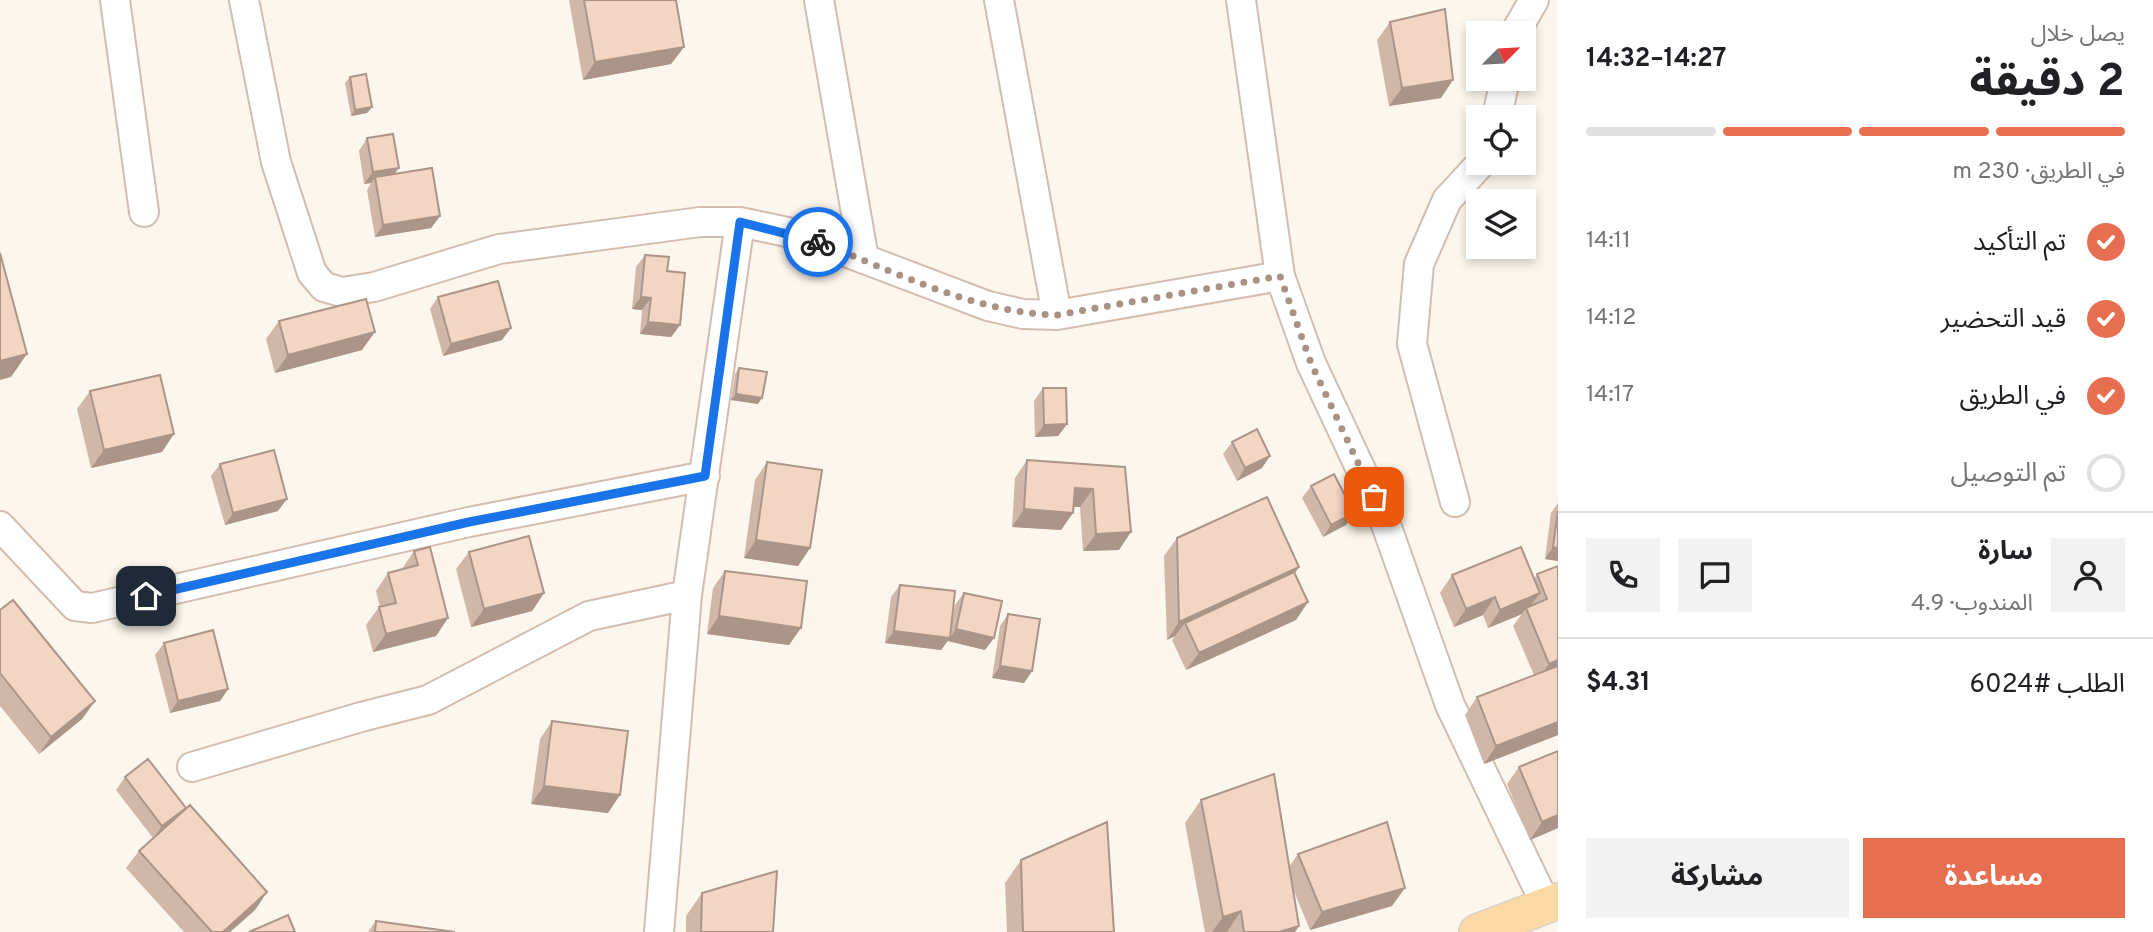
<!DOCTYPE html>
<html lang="ar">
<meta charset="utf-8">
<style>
body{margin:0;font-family:Overpass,"Noto Sans Arabic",sans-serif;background:#f2f2f2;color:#202124;direction:rtl;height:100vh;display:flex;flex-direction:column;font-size:26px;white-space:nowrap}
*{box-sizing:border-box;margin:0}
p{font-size:23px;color:#757577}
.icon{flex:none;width:38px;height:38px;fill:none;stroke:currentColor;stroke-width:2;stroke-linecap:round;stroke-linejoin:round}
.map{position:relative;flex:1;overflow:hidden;direction:ltr}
.details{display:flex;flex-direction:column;background:#fff;width:595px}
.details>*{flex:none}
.needle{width:46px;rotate:66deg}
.fabs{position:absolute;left:1466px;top:21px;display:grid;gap:14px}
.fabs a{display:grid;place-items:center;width:70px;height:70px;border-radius:0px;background:#fff;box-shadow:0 4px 10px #0003;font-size:35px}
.pin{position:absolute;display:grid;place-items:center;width:60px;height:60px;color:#fff;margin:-30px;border-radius:14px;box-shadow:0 4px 10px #0006}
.courier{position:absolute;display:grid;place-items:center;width:70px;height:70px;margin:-35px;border:5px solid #1a73e8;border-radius:50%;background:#fff;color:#222;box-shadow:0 2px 9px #0007}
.head em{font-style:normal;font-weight:700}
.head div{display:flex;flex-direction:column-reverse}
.head{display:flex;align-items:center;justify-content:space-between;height:119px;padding:0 28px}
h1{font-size:46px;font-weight:700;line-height:52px}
.bar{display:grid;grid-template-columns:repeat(4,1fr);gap:10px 7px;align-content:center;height:84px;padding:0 28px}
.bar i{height:9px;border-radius:5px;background:#e0e0e0}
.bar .on{background:#e76f51}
.bar p{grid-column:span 4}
.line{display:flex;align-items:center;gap:18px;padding:0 28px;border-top:2px solid #e0e0e0}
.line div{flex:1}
.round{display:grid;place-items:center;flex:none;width:74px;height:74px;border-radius:0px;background:#f2f2f2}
ol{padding:0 28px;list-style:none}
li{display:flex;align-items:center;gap:21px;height:77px}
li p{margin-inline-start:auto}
li .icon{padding:7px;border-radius:50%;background:#e76f51;color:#fff;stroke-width:4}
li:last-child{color:#757577}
li i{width:38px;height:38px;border:4px solid #e0e0e0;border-radius:50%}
.cta{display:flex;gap:14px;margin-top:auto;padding:14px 28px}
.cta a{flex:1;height:80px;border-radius:0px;background:#e76f51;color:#fff;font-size:28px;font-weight:700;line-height:80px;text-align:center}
.cta a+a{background:#f2f2f2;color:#202124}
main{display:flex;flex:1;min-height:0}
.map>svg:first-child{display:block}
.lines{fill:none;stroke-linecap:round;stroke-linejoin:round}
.minor-casing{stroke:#d1beb0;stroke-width:32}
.major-casing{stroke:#dad1cd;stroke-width:38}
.minor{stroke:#fff;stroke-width:28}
.major{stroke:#fbd9a5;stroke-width:35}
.wall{fill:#d1b7a8}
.shaded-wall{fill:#aa9588}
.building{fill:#f3d5c3;stroke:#aa9588;stroke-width:2}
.done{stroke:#a89285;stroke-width:7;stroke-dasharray:0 12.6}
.route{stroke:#1a73e8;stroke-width:9}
</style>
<main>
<section class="details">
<div class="head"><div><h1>2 دقيقة</h1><p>يصل خلال</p></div><em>14:27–14:32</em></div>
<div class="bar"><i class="on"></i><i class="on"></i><i class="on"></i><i></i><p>في الطريق · 230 m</p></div>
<ol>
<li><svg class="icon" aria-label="check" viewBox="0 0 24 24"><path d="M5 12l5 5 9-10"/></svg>تم التأكيد<p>14:11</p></li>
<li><svg class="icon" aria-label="check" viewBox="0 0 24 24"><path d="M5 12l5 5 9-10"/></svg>قيد التحضير<p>14:12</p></li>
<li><svg class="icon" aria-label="check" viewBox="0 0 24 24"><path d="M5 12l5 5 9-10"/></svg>في الطريق<p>14:17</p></li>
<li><i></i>تم التوصيل</li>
</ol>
<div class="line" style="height:126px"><a class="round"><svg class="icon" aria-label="person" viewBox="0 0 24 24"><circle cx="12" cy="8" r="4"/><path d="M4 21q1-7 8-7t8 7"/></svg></a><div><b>سارة</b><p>المندوب · 4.9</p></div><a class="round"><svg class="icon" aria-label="chat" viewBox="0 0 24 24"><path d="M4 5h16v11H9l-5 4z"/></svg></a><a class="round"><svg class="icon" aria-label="phone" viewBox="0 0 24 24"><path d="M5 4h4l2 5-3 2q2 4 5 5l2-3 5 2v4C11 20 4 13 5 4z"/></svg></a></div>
<div class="line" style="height:91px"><div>الطلب #6024</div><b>$4.31</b></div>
<div class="cta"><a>مساعدة</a><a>مشاركة</a></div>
</section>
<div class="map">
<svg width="1558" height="932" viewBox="0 0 1558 932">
<rect width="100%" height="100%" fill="#fdf6ec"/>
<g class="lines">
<defs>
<path id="minor" d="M115,0L144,212
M244,0L276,162L312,273L324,287L342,292L374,287L499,249L700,222H740L801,235L988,306L1023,314L1057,315L1280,276
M819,0L864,259
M999,0L1057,315
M1241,0L1280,276L1311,363L1384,519L1450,705L1546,905
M1515,33L1534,0
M1497,117L1505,79
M1455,502L1412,344L1419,264L1447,200L1481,163
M0,526L75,606L92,608L469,522L705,476
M192,767L361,717L428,700L589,616L687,595
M659,932L687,595L740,222"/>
<path id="major" d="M1477,932L1558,901"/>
</defs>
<!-- minor casing -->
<use href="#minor" class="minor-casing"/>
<!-- major casing -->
<use href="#major" class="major-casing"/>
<!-- minor -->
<use href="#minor" class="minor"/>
<!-- major -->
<use href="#major" class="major"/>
</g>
<!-- wall -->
<path class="wall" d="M569,0H676L684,47L671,64L583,80Z
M1390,22L1441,98L1389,106L1377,40Z
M350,77L372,107L367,113L351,116L345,83Z
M367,138L394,174L440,216L431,228L375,237L367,190L371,183L364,184L359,151Z
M645,255L667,271L680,325L671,337L640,334L642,310L632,309L636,267Z
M438,297L502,340L443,356L430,309Z
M279,321L362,350L275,373L266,339Z
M739,368L758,404L731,400L735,374Z
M1043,388L1067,424L1058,436L1035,437L1034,401Z
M90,391L162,452L91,468L77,409Z
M1232,442L1262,468L1237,481L1223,454Z
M1027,460L1125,467L1119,550L1083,551L1080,507H1074L1061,530L1012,527L1015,478Z
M767,462L810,548L798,566L744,558L755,480Z
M220,464L278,511L225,525L211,476Z
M1311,486L1346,525L1323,537L1302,498Z
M1558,503V561L1545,559L1551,513Z
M1177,538L1295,573L1296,620L1186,670L1172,640L1175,636L1167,640L1164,556Z
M414,551L448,618L436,636L373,652L366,625L379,607H380L376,591L388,573L402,569Z
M469,552L544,593L532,611L471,627L456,569Z
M1558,566V735L1484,764L1465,715L1477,697L1534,675L1513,626L1522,614L1488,628L1483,615L1454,627L1440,593L1452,575L1534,579L1537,574Z
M725,571L789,645L707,634L713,588Z
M900,585L951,626L955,605L964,593L985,650L948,641V639L941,650L885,643L891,597Z
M0,610L95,701L82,719L39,754L0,706Z
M1008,614L1032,671L1024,683L992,678L1000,626Z
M164,643L228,689L220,701L170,713L155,655Z
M552,721L608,813L531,804L540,739Z
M1558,751V828L1530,840L1507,784L1519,767Z
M125,777L186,808L267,892L255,910L230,932H184L126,868L139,851L153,838L116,790Z
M1201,800L1289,867L1298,854L1392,906L1310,930L1293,889L1295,932H1205L1185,823Z
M1021,860L1114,932H1007L1005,883Z
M702,893L773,932H686V916Z
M376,921L455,932H368Z"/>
<!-- shaded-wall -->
<path class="shaded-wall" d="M684,47L671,64L583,80L595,62Z
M1453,80L1441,98L1389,106L1402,88Z
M372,107L367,113L351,116L355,110Z
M399,168L390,180L375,177L371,183L364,184L373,172Z
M440,216L431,228L375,237L383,225Z
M641,297L651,298L642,310L632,309Z
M648,322L680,325L671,337L640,334Z
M511,328L502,340L443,356L451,344Z
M375,332L362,350L275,373L288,355Z
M27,354L11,377L0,380V361Z
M736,394L762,398L758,404L731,400Z
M1067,424L1058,436L1035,437L1044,425Z
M174,434L162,452L91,468L104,450Z
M1270,456L1262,468L1237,481L1245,468Z
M1075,488L1093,489L1080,507L1063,506Z
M287,499L278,511L225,525L233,513Z
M1024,509L1073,513L1061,530L1012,527Z
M1354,513L1346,525L1323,537L1331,525Z
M1131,532L1119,550L1083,551L1096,534Z
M756,540L810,548L798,566L744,558Z
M1553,547L1558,548V561L1545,559Z
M1299,567L1287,585L1185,623L1175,636L1167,640L1179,622Z
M544,593L532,611L471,627L484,609Z
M1540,593L1527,611L1526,608L1522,614L1488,628L1500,610Z
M1495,597L1483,615L1454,627L1466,609Z
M1308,602L1296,620L1186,670L1199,653Z
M719,616L801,628L789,645L707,634Z
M448,618L436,636L373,652L386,634Z
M956,629L994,638L985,650L948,641Z
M894,631L950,638L941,650L885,643Z
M1558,660V673L1536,682L1549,664Z
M1000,666L1032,671L1024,683L992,678Z
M228,689L220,701L170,713L178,701Z
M95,701L82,719L39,754L51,737Z
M1558,722V735L1484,764L1496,746Z
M544,786L620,795L608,813L531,804Z
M186,808L154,838L162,826Z
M1558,815V828L1530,840L1542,822Z
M1405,888L1392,906L1310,930L1322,912Z
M267,892L255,910L230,932H223Z
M1241,911L1227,932H1212L1223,917Z
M1299,926L1295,932H1279Z"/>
<!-- building -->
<path class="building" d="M584,0H676L684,47L595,62Z
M1445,9L1453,80L1402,88L1390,22Z
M366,74L372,107L355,110L350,77Z
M393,134L399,168L373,172L367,138Z
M432,168L440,216L383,225L375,177Z
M0,253L27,354L0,361Z
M645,255L669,257L667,271L685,273L680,325L648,322L651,298L641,297Z
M498,281L511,328L451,344L438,297Z
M366,299L375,332L288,355L279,321Z
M739,368L767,372L762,398L736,394Z
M160,375L174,434L104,450L90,391Z
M1043,388H1066L1067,424L1044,425Z
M1257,429L1270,456L1245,468L1232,442Z
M274,450L287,499L233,513L220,464Z
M1027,460L1125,467L1131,532L1096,534L1093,489L1075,488L1073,513L1024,509Z
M767,462L822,470L810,548L756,540Z
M1334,474L1354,513L1331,525L1311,486Z
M1267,497L1299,567L1179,622L1177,538Z
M1558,511V548L1553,547Z
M529,536L544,593L484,609L469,552Z
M430,547L448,618L386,634L379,607L396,603L388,573L418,565L414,551Z
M1521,547L1540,593L1500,610L1495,597L1466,609L1452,575Z
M1558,566V660L1549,664L1526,608L1547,599L1537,574Z
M725,571L807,581L801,628L719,616Z
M1294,572L1308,602L1199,653L1185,623Z
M900,585L955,591L950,638L894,631Z
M964,593L1002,601L994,638L956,629Z
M13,600L95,701L51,737L0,673V610Z
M1008,614L1040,619L1032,671L1000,666Z
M213,630L228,689L178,701L164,643Z
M1558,666V722L1496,746L1477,697Z
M552,721L628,731L620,795L544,786Z
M1558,751V815L1542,822L1519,767Z
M148,759L186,808L162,826L125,777Z
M1274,774L1299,926L1279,932H1244L1241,911L1223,917L1201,800Z
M190,805L267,892L223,932H212L139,851Z
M1107,822L1114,932H1023L1021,860Z
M1387,822L1405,888L1322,912L1298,854Z
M777,871L773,932H701L702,893Z
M288,915L295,932H249Z
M376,921L455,932H375Z"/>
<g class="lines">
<!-- done -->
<path class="done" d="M818,242C894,271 974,313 1057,315L1280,276L1311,363L1374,497"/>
<!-- route -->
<path class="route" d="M146,596L469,522L705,476L740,222L818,242"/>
</g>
</svg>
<div class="fabs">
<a><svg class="needle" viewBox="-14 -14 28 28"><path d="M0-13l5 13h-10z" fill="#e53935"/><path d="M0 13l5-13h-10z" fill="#757577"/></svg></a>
<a><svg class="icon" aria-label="locate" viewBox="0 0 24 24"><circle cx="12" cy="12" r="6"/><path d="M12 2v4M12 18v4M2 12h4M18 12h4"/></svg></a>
<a><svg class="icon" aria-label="layers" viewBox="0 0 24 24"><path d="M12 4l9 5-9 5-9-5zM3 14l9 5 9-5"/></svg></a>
</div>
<div class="pin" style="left:1374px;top:497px;background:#ea580c"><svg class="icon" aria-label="bag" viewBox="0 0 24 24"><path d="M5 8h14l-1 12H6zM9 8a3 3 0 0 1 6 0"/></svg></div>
<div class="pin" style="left:146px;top:596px;background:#1f2937"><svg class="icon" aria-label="home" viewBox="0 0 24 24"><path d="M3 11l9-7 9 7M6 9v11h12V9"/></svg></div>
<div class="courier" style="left:818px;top:242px"><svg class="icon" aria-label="bike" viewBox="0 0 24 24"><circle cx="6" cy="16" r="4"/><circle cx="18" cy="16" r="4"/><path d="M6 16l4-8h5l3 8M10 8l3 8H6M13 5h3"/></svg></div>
</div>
</main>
